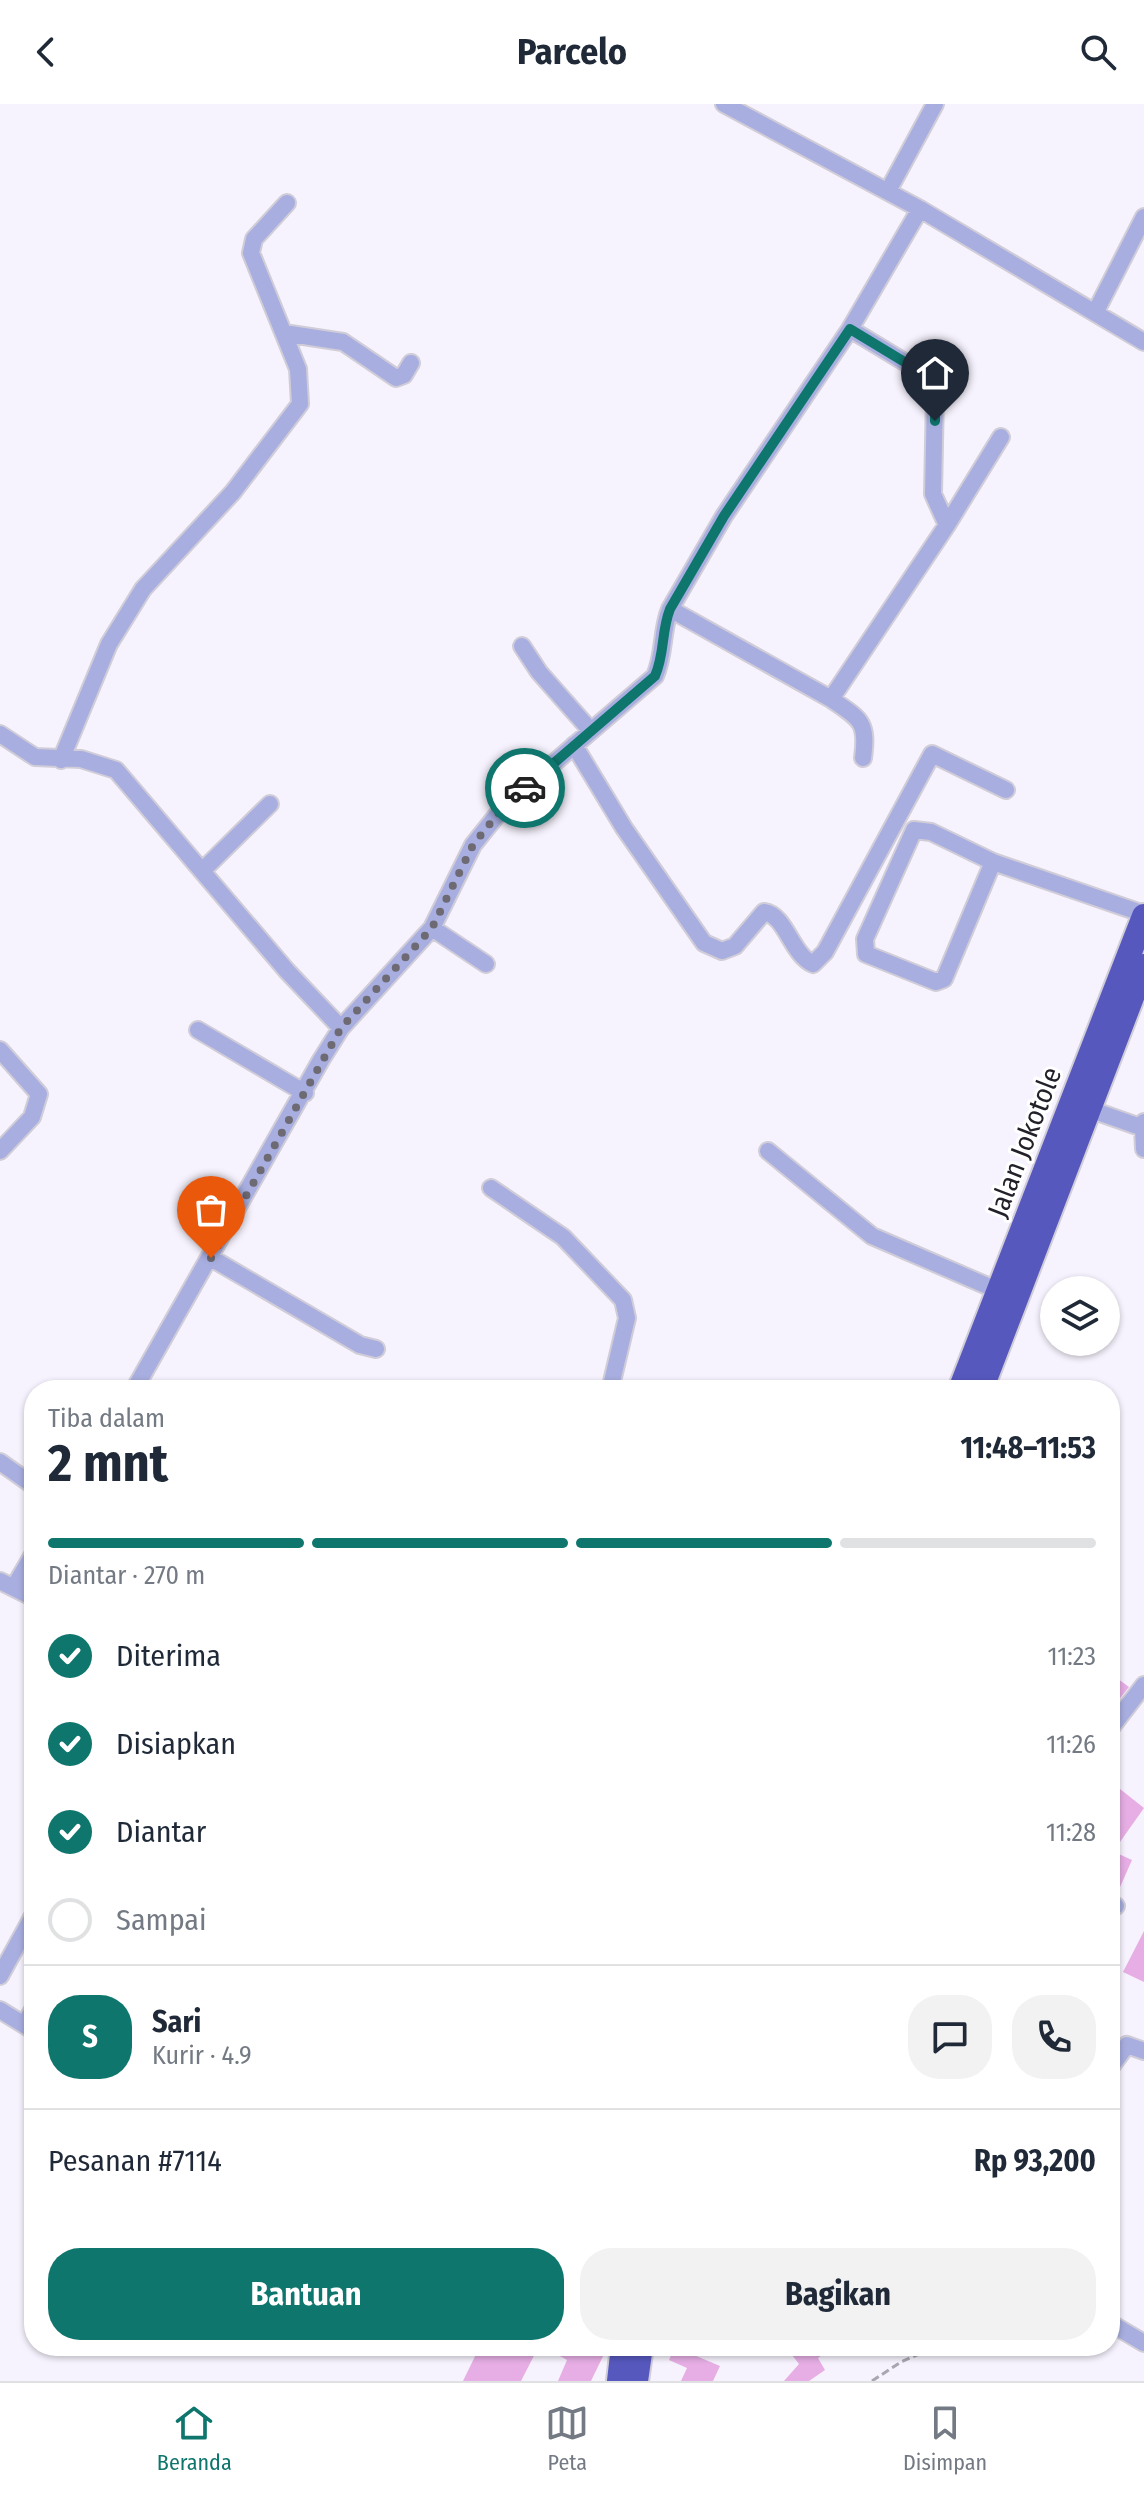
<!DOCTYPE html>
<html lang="id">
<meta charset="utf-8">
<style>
body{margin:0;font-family:"Fira Sans Condensed",sans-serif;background:#f2f2f3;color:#1f2937;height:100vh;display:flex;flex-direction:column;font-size:30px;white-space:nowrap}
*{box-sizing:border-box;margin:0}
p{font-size:26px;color:#747a83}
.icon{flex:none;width:44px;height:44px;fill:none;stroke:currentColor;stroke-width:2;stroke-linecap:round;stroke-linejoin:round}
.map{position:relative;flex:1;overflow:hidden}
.panel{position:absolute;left:24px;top:1276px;width:1096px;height:976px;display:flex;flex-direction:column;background:#fff;border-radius:32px;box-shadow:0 2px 6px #0004}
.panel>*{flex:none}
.fabs{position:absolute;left:1040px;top:1172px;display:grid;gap:16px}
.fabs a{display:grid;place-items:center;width:80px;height:80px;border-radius:50%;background:#fff;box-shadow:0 2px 6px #0004;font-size:40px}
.pin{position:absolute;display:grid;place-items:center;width:68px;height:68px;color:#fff;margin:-82px -34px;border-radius:50% 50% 50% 0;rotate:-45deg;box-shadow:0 0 8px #0007}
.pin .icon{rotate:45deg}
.courier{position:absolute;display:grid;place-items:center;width:80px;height:80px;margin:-40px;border:6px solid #0f766e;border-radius:50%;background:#fff;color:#222;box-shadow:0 2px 10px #0007}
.summary em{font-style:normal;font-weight:700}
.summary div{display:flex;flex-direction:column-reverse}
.summary{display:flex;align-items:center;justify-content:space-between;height:136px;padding:0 24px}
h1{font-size:52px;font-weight:700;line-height:60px}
.bar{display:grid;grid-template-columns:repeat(4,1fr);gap:12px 8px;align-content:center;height:96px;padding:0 24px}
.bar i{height:10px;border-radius:6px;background:#e0e1e3}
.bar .active{background:#0f766e}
.bar p{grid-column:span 4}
.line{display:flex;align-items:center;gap:20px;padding:0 24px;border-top:2px solid #e0e1e3}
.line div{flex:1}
.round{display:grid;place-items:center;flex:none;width:84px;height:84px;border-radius:32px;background:#f2f2f3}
ol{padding:0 24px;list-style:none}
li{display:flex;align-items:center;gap:24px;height:88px}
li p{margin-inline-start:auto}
li .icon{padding:8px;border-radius:50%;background:#0f766e;color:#fff;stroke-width:4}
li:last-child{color:#747a83}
li i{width:44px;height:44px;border:4px solid #e0e1e3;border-radius:50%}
.cta{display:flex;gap:16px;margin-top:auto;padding:16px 24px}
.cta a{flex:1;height:92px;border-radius:32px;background:#0f766e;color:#fff;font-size:32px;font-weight:700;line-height:92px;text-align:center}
.cta a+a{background:#f2f2f3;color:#1f2937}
header{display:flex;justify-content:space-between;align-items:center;height:104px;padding:0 24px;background:#fff;font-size:36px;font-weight:700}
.menu{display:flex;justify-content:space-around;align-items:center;height:112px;border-top:2px solid #e0e1e3;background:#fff;font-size:22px;color:#747a83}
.menu a{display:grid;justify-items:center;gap:4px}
.menu .active{color:#0f766e}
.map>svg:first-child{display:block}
.building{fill:#e6aee4}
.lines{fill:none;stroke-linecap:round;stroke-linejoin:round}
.minor-casing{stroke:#d1cdd8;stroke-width:20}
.highway-casing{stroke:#d1cdd8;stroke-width:28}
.path{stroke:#aaa6b1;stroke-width:3;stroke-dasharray:8 4;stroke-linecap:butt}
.minor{stroke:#a8afe0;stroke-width:16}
.highway{stroke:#5758be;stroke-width:24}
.done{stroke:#6e6a74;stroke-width:8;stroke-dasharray:0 14.4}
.route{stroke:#0f766e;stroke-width:10}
.labels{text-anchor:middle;stroke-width:6;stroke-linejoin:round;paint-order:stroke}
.street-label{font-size:28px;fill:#24202a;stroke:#fff}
</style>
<header><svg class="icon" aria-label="back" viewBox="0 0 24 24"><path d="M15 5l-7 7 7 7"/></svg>Parcelo<svg class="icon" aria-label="search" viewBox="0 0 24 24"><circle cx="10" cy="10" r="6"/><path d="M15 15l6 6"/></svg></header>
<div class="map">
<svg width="1144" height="2277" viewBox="0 0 1144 2277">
<rect width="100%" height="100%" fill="#f7f3fe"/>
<!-- building -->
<path class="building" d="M1110,1569L1129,1583L1110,1607Z
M1110,1677L1144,1704L1120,1738L1110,1730Z
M1110,1746L1132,1756L1117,1790L1110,1788Z
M1144,1827V1878L1123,1868Z
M480,2242H539L521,2277H463Z
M542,2242H608L591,2277H558L567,2256Z
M785,2242H834L818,2254L825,2266L809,2277H784L799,2260Z
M675,2243L720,2262L713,2277H681L687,2264L669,2256Z"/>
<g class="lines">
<defs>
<path id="minor" d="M724,0L920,105L1144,238
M888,87L935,0
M1095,209L1144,113
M284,229L343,238L396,274L404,271L411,259
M947,421L1001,333
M670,505L831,595L947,421L933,390L935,290L926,271L850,225
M522,542L539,568L591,627
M831,595C860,615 868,617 863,654
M0,630L35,653L81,655L116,666L287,867L341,924
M574,641L624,724L704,839L722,847L735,842L764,808C786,811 791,850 813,860L825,848L932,650L1006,686
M61,656L109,540L143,485L233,388L300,300L298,265L251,149L254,135L287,99
M993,758L944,875L936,878L866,850L865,835L914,726L931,728L993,758L1144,810
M202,767L270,700
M432,824L486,860
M198,926L305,989
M0,946L39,990L32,1013L0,1047
M1089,1005L1143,1024L1144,1018
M1143,1024L1144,1045
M768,1047L872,1132L999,1187
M491,1084L563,1133L623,1196L627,1214L610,1286
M211,1154L360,1241L376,1245
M134,1286L321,956L341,924L432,824L473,741L505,701L655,572C665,549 661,528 670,505L724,412L850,225L920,105
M0,1358L34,1382
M0,1477L34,1494
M14,1483L34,1449
M1110,1625L1144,1581
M1110,1799L1116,1802
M0,1872L34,1810
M0,1906L34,1927
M24,1921L34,1904
M1110,1964L1127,1941L1144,1947
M1110,2219L1144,2239"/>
<path id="highway" d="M960,1286L1144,812
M981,1286L1144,862
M619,2277L623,2242
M636,2277L641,2242"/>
</defs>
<!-- minor casing -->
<use href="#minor" class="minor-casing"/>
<!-- highway casing -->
<use href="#highway" class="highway-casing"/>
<!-- path -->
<path class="path" d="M872,2277L901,2258L937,2242"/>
<!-- minor -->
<use href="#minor" class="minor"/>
<!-- highway -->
<use href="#highway" class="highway"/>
</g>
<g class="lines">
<!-- done -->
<path class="done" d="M211,1154L341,924L432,824L473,741L505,701L525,684"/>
<!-- route -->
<path class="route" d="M525,684L655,572C665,549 661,528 670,505L724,412L850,225L926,271L935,290V317"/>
</g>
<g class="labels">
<!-- street labels -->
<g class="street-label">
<text transform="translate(1024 1038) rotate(-69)" y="10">Jalan Jokotole</text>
</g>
</g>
</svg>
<div class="fabs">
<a><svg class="icon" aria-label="layers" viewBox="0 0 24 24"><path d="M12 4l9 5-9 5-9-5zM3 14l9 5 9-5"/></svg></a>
</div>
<div class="pin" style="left:211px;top:1154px;background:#ea580c"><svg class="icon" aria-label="bag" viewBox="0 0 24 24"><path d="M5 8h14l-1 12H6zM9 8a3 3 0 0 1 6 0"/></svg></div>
<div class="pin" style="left:935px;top:317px;background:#1f2937"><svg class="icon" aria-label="home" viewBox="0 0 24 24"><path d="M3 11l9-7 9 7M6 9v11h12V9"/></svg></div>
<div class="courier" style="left:525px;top:684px"><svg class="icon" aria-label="car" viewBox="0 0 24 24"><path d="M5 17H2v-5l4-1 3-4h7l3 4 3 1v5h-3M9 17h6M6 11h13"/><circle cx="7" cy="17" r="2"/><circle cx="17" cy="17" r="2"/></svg></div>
<section class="panel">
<div class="summary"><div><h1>2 mnt</h1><p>Tiba dalam</p></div><em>11:48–11:53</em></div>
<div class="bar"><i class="active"></i><i class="active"></i><i class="active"></i><i></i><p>Diantar · 270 m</p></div>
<ol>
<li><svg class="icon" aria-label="check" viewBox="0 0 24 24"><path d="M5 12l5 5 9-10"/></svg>Diterima<p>11:23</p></li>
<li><svg class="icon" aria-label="check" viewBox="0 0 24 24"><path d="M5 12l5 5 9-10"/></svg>Disiapkan<p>11:26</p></li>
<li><svg class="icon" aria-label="check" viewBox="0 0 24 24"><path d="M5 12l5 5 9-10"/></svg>Diantar<p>11:28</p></li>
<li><i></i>Sampai</li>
</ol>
<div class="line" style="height:144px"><b class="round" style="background:#0f766e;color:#fff">S</b><div><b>Sari</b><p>Kurir · 4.9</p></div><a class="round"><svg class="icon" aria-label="chat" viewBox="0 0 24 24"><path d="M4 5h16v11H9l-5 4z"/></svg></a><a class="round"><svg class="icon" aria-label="phone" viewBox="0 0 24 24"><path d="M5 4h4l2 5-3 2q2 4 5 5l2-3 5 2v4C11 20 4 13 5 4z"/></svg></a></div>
<div class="line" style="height:104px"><div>Pesanan #7114</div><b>Rp 93,200</b></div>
<div class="cta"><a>Bantuan</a><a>Bagikan</a></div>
</section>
</div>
<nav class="menu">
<a class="active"><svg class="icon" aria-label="home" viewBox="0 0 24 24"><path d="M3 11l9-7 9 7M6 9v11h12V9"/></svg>Beranda</a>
<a><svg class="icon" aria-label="map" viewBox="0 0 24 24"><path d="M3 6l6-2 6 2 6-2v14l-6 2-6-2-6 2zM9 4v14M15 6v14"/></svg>Peta</a>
<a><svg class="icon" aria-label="saved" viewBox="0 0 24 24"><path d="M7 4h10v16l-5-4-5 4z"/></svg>Disimpan</a>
</nav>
